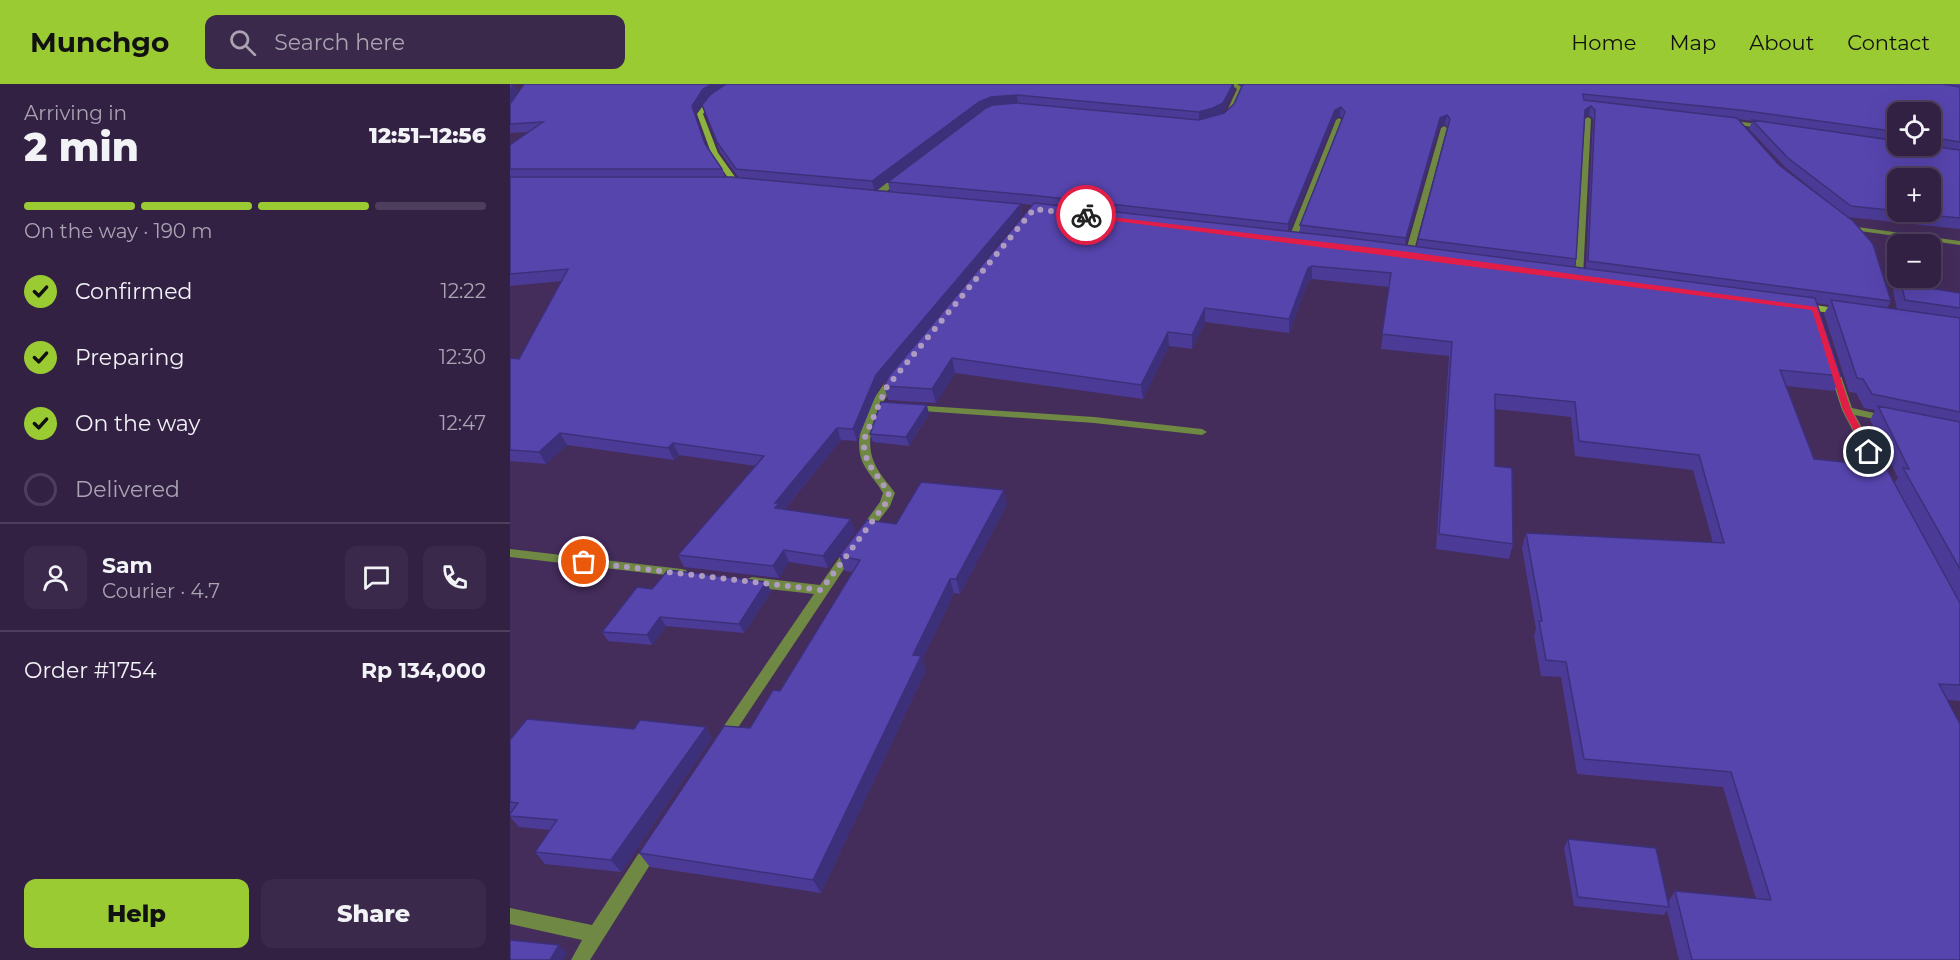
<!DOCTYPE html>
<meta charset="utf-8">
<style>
body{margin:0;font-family:Montserrat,sans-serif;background:#3b294b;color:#f1f3f6;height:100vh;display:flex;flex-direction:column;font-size:22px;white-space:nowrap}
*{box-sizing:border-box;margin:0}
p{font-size:20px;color:#a9a3b2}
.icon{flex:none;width:33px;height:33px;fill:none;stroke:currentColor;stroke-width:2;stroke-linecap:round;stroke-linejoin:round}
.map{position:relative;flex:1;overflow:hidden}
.panel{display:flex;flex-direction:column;background:#332144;width:510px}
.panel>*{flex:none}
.fabs{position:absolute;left:1377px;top:18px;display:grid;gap:12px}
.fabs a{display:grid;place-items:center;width:54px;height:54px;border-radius:12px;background:#332144;box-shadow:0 6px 24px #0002,0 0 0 2px #4e3e5d;font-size:30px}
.pin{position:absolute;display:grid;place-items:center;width:51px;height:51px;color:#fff;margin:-26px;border:3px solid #fff;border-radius:50%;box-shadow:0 2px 6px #0007}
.courier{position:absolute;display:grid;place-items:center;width:60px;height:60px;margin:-30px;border:4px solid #e11d48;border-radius:50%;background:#fff;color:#222;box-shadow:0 2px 8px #0007}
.headline em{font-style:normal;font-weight:800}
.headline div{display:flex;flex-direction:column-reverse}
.headline{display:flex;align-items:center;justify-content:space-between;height:102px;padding:0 24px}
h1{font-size:39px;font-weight:800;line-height:45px}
.bar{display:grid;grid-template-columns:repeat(4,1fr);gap:9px 6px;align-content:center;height:72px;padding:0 24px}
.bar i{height:8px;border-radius:4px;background:#4e3e5d}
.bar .on{background:#9bcb33}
.bar p{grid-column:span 4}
.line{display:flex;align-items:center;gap:15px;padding:0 24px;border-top:2px solid #4e3e5d}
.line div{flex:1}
.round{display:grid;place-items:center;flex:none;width:63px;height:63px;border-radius:12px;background:#3b294b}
ol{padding:0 24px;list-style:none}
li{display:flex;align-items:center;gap:18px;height:66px}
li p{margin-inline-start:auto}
li .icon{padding:6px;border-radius:50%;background:#9bcb33;color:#111;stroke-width:4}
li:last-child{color:#a9a3b2}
li i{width:33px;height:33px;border:3px solid #4e3e5d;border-radius:50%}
.action{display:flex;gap:12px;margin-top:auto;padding:12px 24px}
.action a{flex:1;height:69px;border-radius:12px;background:#9bcb33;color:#111;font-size:24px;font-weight:800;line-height:69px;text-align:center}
.action a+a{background:#3b294b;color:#f1f3f6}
header{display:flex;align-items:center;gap:36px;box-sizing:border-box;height:84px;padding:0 30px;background:#9bcb33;color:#111}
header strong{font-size:28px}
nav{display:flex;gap:33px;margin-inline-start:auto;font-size:21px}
.search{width:420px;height:54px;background:#3b294b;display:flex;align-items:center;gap:15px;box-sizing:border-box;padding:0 21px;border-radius:12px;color:#a9a3b2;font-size:22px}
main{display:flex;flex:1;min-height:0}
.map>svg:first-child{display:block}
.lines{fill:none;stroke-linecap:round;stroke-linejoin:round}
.street{fill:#6f8843;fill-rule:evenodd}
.secondary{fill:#8cb33f;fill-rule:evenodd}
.wall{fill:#4b3b96;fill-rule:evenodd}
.shaded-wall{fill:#3d307a}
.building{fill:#5745ae;stroke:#3d307a;stroke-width:1.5}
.route{fill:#e11d48}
.done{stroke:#ad9cbf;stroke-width:6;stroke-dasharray:0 10.8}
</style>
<header>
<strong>Munchgo</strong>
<div class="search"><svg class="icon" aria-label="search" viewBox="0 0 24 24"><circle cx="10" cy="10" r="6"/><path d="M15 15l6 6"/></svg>Search here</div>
<nav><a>Home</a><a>Map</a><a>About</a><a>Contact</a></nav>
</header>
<main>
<section class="panel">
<div class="headline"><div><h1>2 min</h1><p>Arriving in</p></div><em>12:51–12:56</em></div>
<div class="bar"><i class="on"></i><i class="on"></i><i class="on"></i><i></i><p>On the way · 190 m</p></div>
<ol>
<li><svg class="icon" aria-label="check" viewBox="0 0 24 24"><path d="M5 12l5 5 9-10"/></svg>Confirmed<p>12:22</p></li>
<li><svg class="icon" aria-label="check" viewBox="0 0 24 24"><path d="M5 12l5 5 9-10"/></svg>Preparing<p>12:30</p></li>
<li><svg class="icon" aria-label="check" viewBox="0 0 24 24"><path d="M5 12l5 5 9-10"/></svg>On the way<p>12:47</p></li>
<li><i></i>Delivered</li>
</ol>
<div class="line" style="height:108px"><a class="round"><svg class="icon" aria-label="person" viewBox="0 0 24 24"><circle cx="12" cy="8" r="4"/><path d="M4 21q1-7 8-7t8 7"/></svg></a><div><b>Sam</b><p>Courier · 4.7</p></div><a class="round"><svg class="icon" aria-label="chat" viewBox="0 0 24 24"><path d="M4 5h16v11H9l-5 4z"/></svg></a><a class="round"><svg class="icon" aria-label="phone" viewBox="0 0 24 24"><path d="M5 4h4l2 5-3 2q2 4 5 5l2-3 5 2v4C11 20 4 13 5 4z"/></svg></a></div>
<div class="line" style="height:78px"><div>Order #1754</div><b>Rp 134,000</b></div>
<div class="action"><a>Help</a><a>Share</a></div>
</section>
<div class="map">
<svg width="1450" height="876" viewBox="0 0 1450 876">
<rect width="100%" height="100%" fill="#442c5b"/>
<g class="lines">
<!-- street -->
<path class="street" d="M720,0H727L733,4L721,31L718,33L715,31L727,5Z
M1078,33L1081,35L1073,193L1069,196L1065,193L1075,35Z
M829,34L832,36L786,156L779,158L778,156L826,36Z
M1217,36L1256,41L1259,43L1256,45L1215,39L1214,38Z
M934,42L937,44L903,170L896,172L895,170L931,44Z
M387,91L394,93L371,112H365V108Z
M1340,142L1450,157V161L1343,146H1340Z
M1323,280L1328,283L1342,324L1382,333L1383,335L1378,338L1345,331L1380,395L1378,398L1374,399L1368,395L1332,326L1318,283Z
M385,289L390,292C374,315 351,349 364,378C368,389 378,399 385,409L380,422L358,451L354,452L348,448L370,418L373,409C367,398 357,389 352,377C341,347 364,313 381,290Z
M402,321L584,333L692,345L697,348L692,351L584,339L398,326L397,324Z
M340,463L344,464L346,467L344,470L217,660L212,662L207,660L205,656L207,652L304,510L242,503L237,501L236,498L237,495L242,493L310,501L336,464Z
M0,465L172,485L176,486L178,489L176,492L172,493L0,473Z
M142,756L148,758L150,763L148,768L80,876H61L72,856L0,840V824L82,841L136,758Z"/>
<!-- secondary -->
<path class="secondary" d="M223,0H230L201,18L193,30L208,69L228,97L238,98V102L223,101L201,69L187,30L197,16Z
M1292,219L1331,225L1336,228L1331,231L1289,224V220Z"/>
</g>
<!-- wall -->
<path class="wall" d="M0,0L8,8L3,16L724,0V6L713,28L707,31L714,29L724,20L732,2L730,0H1450V145L1337,133L1381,217L1377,224L1387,225L1383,207L1389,194L1394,200L1450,224V617L1438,616L1450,876H1169L1157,826L1154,831L1064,822L1054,764L1058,755L1158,818L1165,807L1246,815L1213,703L1067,690L1051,593L1031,592L1024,552L1026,545L1012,464L1016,449L1203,459L1183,386L1065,372L1061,333L985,325V382L1003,460L999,475L926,465L939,272L871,265L879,203L802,195L798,198L779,249L695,238L682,265L659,262L633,315L445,289L426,319L378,316L374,302L522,121L436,113L511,120L512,130L369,303L347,357L331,356L274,426L341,435L345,448L318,484L279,478L269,494L174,483L168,471L246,382L169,371L164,376L57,361L36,380L0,377V274L9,275L52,197L0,202V61L18,48L0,49ZM198,13L196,30L210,68L229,94L215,93L212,85L195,60L185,31L196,14ZM471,27L378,98L380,108L365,106ZM1388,28H1420V62H1388ZM1079,31L1083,35L1076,185L1064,183L1066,175L1074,34ZM830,32L832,34L790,141V149L779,147L824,35ZM1228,35L1242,37L1239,45L1275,83L1331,128L1269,81ZM935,40L938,44L908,155L907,163L895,161L929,43ZM1306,219L1319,221L1314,230L1339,308L1346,309L1354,324L1365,326L1360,336L1388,394L1384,399L1304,375L1276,302L1324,307L1331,292Z
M419,330L399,362L363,358L360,350Z
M497,420L450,510L444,509L412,576L416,586L311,809L140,783L129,769L240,644L270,607L343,488L335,487L329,472Z
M256,498L261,507L234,549L156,542L142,561L98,557L92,548L142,505Z
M196,643L202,654L111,788L35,780L25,768L40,746L9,743L0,733L1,729L0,728V656L124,645Z"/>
<!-- shaded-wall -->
<path class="shaded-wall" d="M3,0H4L8,8L0,21V5Z
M202,0H219L196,14L185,31L182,22L193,5Z
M723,0H724V6L713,28L704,33L689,37V28Z
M507,11L508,20L471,27L365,107L362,97L469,18L481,13Z
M1081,22L1079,31L1073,35L1075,26Z
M831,23L830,32L824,35L778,150V140L825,26Z
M937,31L935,40L929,43L894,165L896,154L930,34Z
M511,120L512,130L369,303L347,357L343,345L366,291Z
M802,182V195L798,198L779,249V235L798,184Z
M695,224V238L682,265V251Z
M658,248L659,262L633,315L631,301Z
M442,274L445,289L426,319L422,305Z
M417,321L419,330L399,362L396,353Z
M327,344L331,356L272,428L265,424V419Z
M50,349L57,361L36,380L29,368Z
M163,359L169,371L164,376L158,364Z
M494,406L497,420L450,510L446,495Z
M341,435L345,448L318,484L313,472Z
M274,466L279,478L269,494L263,482Z
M440,495L444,509L412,576L416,586L311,809L303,796L403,571Z
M256,498L261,507L234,549L229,540Z
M150,533L156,542L142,561L137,551Z
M196,643L202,654L111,788L101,776Z
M49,861L57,869L53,876H40Z"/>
<!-- building -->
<path class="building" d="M14,0H202L193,5L182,22L195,60L212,85H0V61L33,38L0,40V20Z
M216,0H723L713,19L703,24L689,28L507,11L481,13L469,18L362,97L226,85L207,58L192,21L200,11Z
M733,0H1433L1450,3V58L1420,53V28H1388V48L1230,26L1073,10L1074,16L1227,34L1269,81L1343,137L1363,160L1381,217L1078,177L1085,26L1081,22L1075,26L1066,175L908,155L940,35L937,31L930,34L896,154L790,141L835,28L831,23L825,26L778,140L520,111L378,98L476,24L483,21L507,19L689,36L714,29L724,20Z
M1242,36L1388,57V62H1419L1450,66V134L1389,128H1420V94H1388V127L1341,122L1278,74Z
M0,93H222L511,120L366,291L343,345L327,344L265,419H269L265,424L341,435L313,472L274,466L263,482L168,471L254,372L163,359L158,364L50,349L29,368L0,366V274L9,275L58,185L0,190Z
M524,119L840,154L1305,214L1331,292L1270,286L1304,375L1375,382L1450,519V601L1429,600L1450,640V876H1182L1165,807L1261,816L1221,688L1074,675L1056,578L1036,576L1029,537H1032L1016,449L1214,459L1189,371L1069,357L1065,318L985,310V382L1002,384L1003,460L929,450L942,258L872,250L881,189L802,182L798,184L779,235L695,224L682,251L658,248L631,301L442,274L422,305L374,302L379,292Z
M1390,194L1394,200L1450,209V224L1395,216Z
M1321,216L1450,234V328L1362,310L1353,295L1347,294Z
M371,318L417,321L396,353L360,350Z
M1368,322L1450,338V485L1393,384L1399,385Z
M411,398L494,406L446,495H440L403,571L411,572L303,796L129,769L214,642L240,644L263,606L270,607L350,476L329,472L357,436L386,440Z
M158,486L256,498L229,540L150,533L137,551L92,548L127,503L142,505Z
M17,635L124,645L130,636L196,643L101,776L25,768L47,736L0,732V730L8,719L0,718V656Z
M1058,755L1146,764L1159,823L1068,813Z
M0,856L49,861L40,876H0Z"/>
<!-- route -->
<path class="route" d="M576,130L899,168L1307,223L1341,326L1364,368L1356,370L1333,326L1302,226L574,133Z"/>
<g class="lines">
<!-- done -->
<path class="done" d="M74,478L311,506L376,419L379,409L358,379L354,365L355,353L376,304L524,125L576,131"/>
</g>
</svg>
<div class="fabs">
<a><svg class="icon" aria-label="locate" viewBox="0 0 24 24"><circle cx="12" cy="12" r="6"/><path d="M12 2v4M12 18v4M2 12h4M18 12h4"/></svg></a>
<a>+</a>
<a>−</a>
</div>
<div class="pin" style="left:74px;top:478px;background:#ea580c"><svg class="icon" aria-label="bag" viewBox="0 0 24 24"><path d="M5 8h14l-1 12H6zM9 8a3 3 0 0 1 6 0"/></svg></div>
<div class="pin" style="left:1359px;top:368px;background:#1f2937"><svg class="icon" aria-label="home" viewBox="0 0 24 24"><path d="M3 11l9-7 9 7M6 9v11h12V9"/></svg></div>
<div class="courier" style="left:576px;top:131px"><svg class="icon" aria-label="bike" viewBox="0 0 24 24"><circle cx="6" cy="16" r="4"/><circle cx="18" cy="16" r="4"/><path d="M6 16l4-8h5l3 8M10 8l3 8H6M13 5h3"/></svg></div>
</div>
</main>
